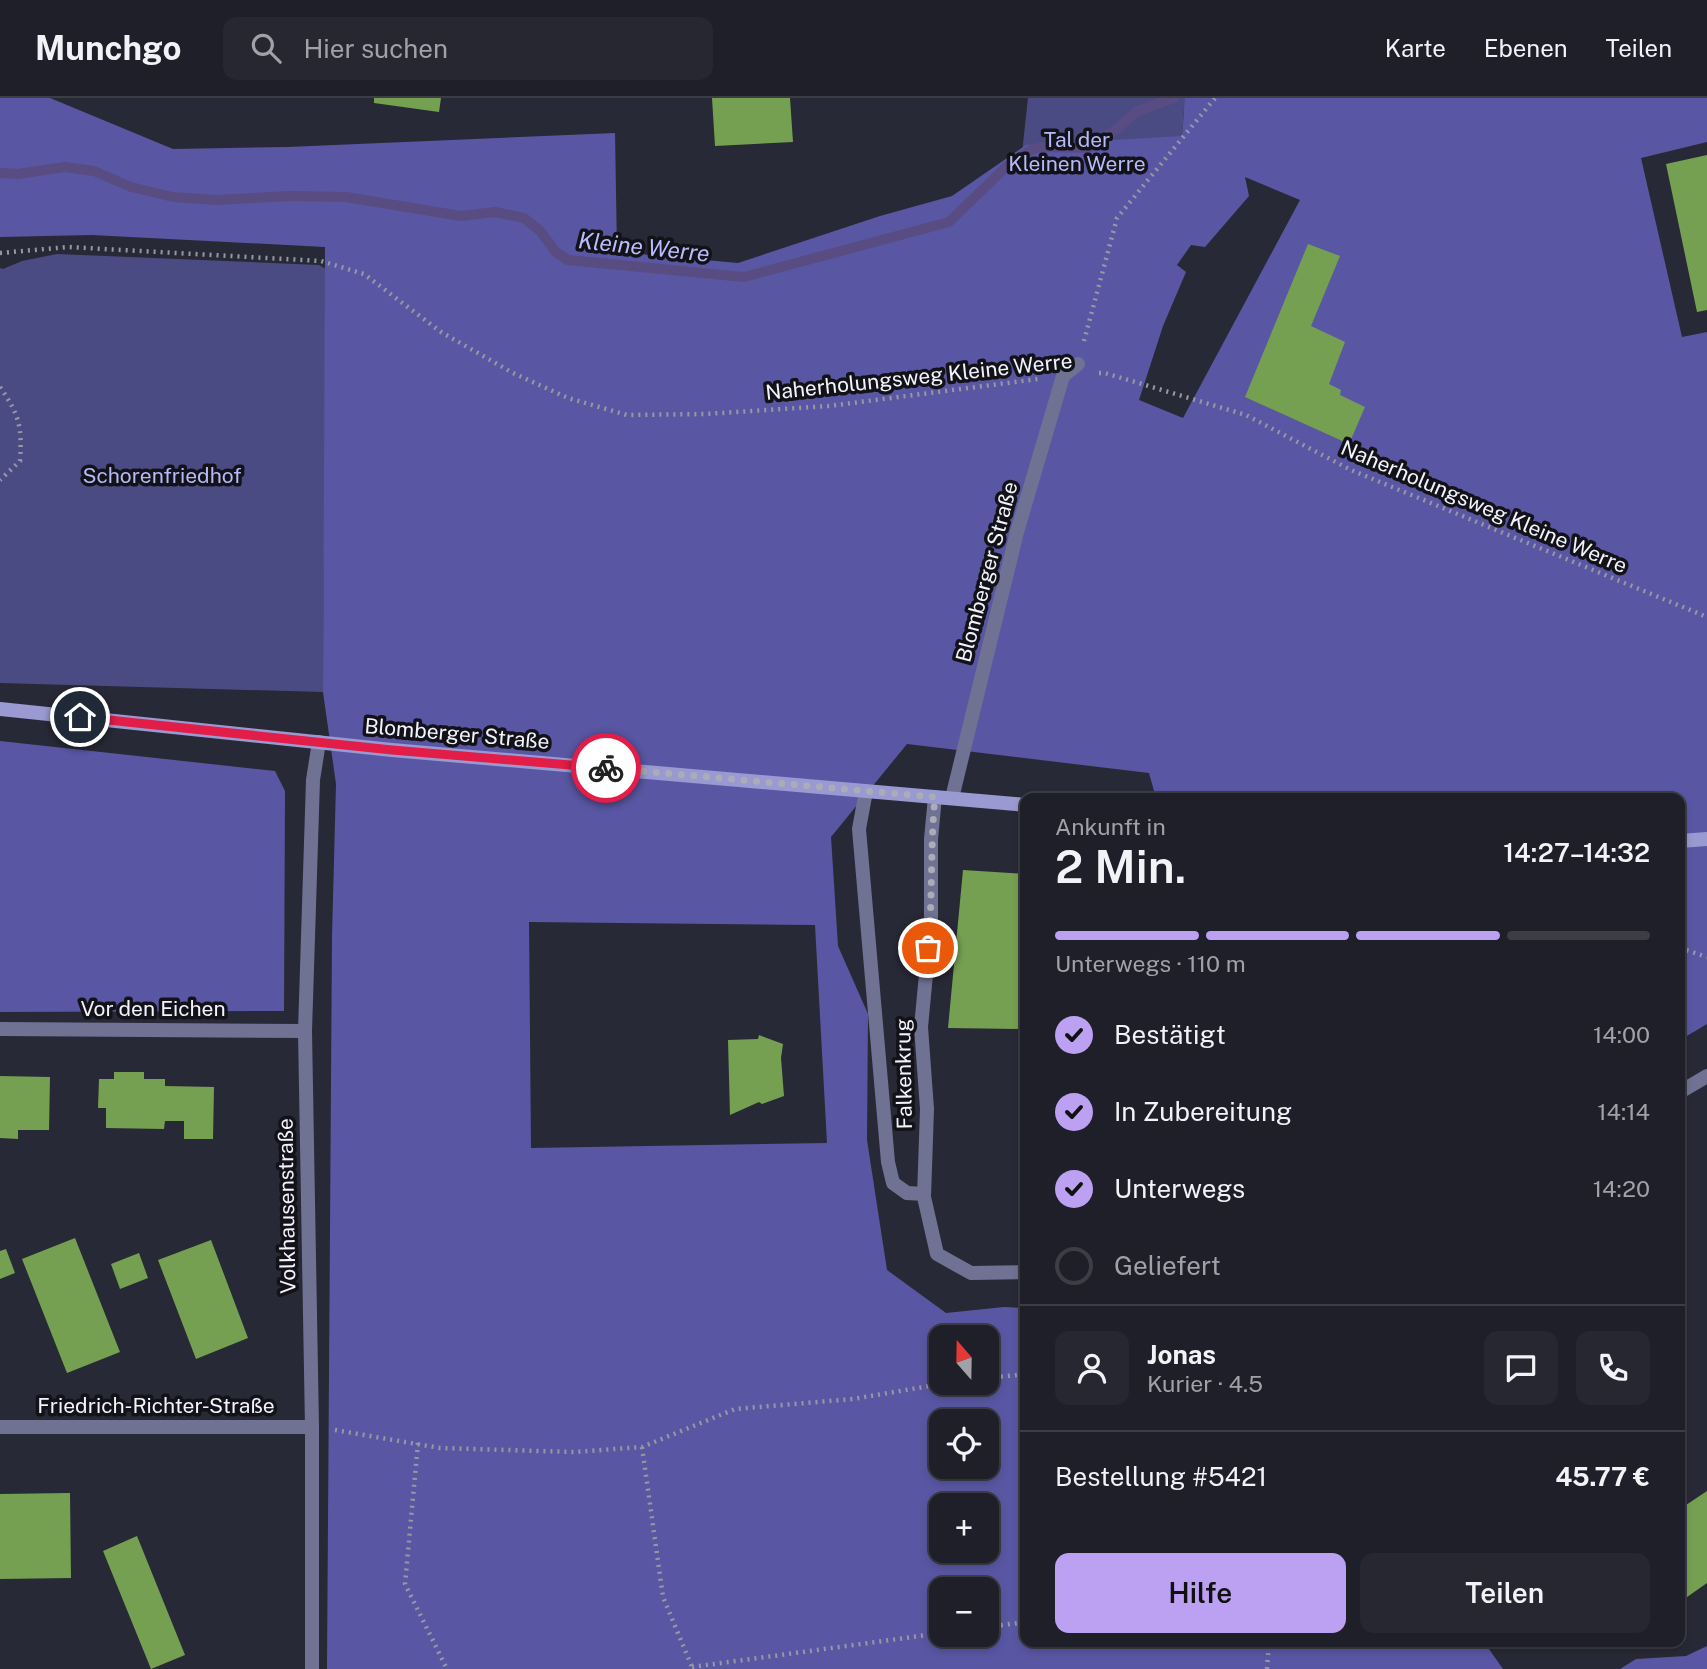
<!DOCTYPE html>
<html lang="de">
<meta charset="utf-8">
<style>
body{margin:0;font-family:"Public Sans",sans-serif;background:#262730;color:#f1f3f6;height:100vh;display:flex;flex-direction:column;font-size:26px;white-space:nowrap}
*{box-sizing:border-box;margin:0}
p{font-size:23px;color:#a1a2a8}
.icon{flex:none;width:38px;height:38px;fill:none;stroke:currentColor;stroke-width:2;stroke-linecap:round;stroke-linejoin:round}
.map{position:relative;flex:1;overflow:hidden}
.drawer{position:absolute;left:1020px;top:695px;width:665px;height:854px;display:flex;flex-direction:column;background:#1e1f28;border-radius:14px;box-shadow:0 4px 10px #0003,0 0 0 2px #3c3d45}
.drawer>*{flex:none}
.needle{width:46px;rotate:340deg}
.buttons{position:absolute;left:929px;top:1227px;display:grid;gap:14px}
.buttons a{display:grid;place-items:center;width:70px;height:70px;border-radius:14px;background:#1e1f28;box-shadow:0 4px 10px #0003,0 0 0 2px #3c3d45;font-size:35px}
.pin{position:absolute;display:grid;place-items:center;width:60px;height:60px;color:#fff;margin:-30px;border:4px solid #fff;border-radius:50%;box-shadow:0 2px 7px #0007}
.courier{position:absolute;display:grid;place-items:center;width:70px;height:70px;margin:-35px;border:5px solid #e11d48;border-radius:50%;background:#fff;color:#222;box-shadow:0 2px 9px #0007}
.head em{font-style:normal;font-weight:600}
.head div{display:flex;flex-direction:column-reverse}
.head{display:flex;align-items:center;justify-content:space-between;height:119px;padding:0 35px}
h1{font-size:46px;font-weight:600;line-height:52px}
.bar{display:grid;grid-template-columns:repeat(4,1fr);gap:10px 7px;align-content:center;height:84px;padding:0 35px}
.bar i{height:9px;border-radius:5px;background:#3c3d45}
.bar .selected{background:#bca0f2}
.bar p{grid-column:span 4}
.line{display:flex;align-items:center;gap:18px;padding:0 35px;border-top:2px solid #3c3d45}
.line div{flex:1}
.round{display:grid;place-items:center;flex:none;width:74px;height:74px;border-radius:14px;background:#262730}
ol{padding:0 35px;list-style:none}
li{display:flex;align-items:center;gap:21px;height:77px}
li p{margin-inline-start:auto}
li .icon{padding:7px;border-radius:50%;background:#bca0f2;color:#111;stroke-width:4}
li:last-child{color:#a1a2a8}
li i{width:38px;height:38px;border:4px solid #3c3d45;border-radius:50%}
.action{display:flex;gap:14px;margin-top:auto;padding:14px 35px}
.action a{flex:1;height:80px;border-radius:14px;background:#bca0f2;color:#111;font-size:28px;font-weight:600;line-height:80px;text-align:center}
.action a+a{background:#262730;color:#f1f3f6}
header{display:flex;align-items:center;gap:42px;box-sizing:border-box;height:98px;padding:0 35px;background:#1e1f28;border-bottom:2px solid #3c3d45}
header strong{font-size:33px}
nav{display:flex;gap:38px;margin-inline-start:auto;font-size:24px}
.search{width:490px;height:63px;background:#262730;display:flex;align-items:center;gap:18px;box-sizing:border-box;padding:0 24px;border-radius:14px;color:#a1a2a8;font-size:26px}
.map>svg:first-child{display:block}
.green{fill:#4b4b83}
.forest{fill:#5957a3;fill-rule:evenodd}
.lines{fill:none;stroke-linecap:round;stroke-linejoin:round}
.stream{stroke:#594c82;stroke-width:10}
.building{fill:#76a051}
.path{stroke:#9798a3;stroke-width:4.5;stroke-dasharray:2 5;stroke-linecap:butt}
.lane{stroke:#707294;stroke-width:14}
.street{stroke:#707294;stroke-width:14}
.secondary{stroke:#989ad1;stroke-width:14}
.done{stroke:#abacb7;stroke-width:7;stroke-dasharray:0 12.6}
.route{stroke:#e11d48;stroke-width:9}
.labels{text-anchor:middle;stroke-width:7;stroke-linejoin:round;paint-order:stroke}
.park-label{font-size:21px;fill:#b7baf9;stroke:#121218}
.street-label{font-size:21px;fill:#f2f3fc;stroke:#121218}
.water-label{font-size:23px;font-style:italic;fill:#babdfc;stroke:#121218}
</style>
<header>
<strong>Munchgo</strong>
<div class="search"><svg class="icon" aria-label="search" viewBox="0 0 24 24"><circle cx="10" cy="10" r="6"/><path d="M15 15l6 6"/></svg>Hier suchen</div>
<nav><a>Karte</a><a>Ebenen</a><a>Teilen</a></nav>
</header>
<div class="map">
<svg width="1707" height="1571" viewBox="0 0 1707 1571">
<rect width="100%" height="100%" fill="#282936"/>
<!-- green -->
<path class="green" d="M1028,0H1381L1184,11L1182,38L1016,110Z
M57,156L319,167L326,171L323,594L0,585V170L3,171L22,163Z"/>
<!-- forest -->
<path class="forest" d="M0,0H50L173,51L288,49L615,35L617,154L738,165L880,118L952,98L1026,47L1182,38L1185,0H1707V44L1641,60L1682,239L1707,234V926L1680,942V700H1156L1149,675L907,646L831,739L838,848L868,916L867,1042L887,1172L946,1215L1004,1209L1025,1210L1026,1544H1484L1503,1571H327L332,838L336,686L323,594L325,149L92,137L0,139ZM1245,79L1300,102L1183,320L1139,302L1163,228L1186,174L1177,167L1191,147L1205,149L1249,98ZM529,824L815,827L827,1045L531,1050ZM942,1239H987V1284H942ZM942,1323H987V1368H942ZM942,1407H987V1452H942ZM942,1491H987V1536H942Z
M0,643L275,673L285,693L284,913L0,914Z
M1707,1548V1571H1620L1636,1561L1686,1558Z"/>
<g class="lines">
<!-- stream -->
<path class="stream" d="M0,75L18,76L65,69L94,73L131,89L173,99L217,102L290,98L346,99L461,118L495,114L524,120L540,133L556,154L568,162L744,179L949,124L1007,68L1031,52L1042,49L1088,50L1118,30L1137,13L1174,0"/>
</g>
<!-- building -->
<path class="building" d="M374,0H441L439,14L374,5Z
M712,0H790L793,44L715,48Z
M1707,57V212L1697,214L1666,66Z
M1308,146L1340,158L1311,228L1345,244L1329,286L1341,292L1340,297L1365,309L1349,346L1245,299Z
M963,772L1026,776V931L948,930Z
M759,937L783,946L781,960L784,998L762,1006L759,1004L730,1017L728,942L758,941Z
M114,974H144V981H165V988L214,989L213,1041H184V1023H165L164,1031L106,1030V1010H98L99,981H114Z
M0,978L50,979L49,1032H18V1041L0,1040Z
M75,1140L120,1254L67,1275L22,1161Z
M211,1142L248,1240L196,1261L158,1162Z
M6,1151L15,1175L0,1181V1153Z
M139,1155L148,1180L120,1191L111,1166Z
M1707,1393V1485L1680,1504V1411Z
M70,1395L71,1480L0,1481V1396Z
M137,1438L185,1557L151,1571L103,1453Z"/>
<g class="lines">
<!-- path -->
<path class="path" d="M0,155L68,149L321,163L364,176L441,234L513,275L568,300L627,317L705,316L829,308L1038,281
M1084,243L1117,120L1215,0
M1099,275H1105L1246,317L1351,372L1707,519
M0,289C20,318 22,329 20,363L0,382
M1680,850L1707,859
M987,1280L1026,1276
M335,1332L440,1350L574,1354L642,1349L735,1311L853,1301L953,1284
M418,1345L405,1486L447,1571
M642,1349L663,1499L692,1569L690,1571
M987,1529L1026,1524
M692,1569L942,1535
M1267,1571L1269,1544"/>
<!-- lane -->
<path class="lane" d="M866,693L859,731L888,1064L893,1085L907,1095L924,1096
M935,699L931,741V824L921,929L927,1011L924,1099L937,1156L971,1175L1026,1174
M952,700L1017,434L1063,278L1078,266
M1680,994L1707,978"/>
<!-- street -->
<path class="street" d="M0,931L305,933
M0,1329H312
M312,1571V1329L305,933L313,682L319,644"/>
<!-- secondary -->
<path class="secondary" d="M0,611L392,652L1026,707
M1680,743L1707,741"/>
</g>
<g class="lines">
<!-- done -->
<path class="done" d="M606,670L935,699C930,750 933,800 928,850"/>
<!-- route -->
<path class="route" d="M80,619L392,652L606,670"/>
</g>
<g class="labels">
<!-- park labels -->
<g class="park-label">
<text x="1077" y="49">Tal der<tspan x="1077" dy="24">Kleinen Werre</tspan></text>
<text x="162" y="385">Schorenfriedhof</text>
</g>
<!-- street labels -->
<g class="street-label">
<text transform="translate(919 279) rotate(-6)" y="7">Naherholungsweg Kleine Werre</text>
<text transform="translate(1484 409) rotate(23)" y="7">Naherholungsweg Kleine Werre</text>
<text transform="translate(987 474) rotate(-75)" y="7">Blomberger Straße</text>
<text transform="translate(457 636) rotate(5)" y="7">Blomberger Straße</text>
<text x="153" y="918">Vor den Eichen</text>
<text transform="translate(904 976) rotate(-91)" y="7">Falkenkrug</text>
<text transform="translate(287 1108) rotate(-91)" y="7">Volkhausenstraße</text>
<text x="156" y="1315">Friedrich-Richter-Straße</text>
</g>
<!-- water labels -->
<g class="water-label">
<text transform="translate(644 149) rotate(6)" y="8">Kleine Werre</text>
</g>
</g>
</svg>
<div class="buttons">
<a><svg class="needle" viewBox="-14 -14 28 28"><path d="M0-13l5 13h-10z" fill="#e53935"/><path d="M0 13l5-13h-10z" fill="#a1a2a8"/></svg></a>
<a><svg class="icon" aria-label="locate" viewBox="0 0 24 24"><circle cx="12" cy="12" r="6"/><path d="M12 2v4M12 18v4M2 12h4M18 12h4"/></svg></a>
<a>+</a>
<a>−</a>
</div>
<div class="pin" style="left:928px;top:850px;background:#ea580c"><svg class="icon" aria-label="bag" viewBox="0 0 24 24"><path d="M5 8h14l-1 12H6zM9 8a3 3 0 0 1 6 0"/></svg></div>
<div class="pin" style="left:80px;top:619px;background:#1f2937"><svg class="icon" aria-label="home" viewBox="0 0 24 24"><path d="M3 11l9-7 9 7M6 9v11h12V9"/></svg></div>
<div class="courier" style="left:606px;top:670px"><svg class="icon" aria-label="bike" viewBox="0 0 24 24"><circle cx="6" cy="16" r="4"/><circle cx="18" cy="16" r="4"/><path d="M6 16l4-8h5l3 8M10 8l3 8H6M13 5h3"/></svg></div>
<section class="drawer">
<div class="head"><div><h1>2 Min.</h1><p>Ankunft in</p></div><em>14:27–14:32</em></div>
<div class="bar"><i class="selected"></i><i class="selected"></i><i class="selected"></i><i></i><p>Unterwegs · 110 m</p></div>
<ol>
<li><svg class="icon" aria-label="check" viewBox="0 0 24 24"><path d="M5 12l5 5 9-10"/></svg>Bestätigt<p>14:00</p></li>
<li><svg class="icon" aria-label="check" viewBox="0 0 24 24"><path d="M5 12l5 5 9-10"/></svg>In Zubereitung<p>14:14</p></li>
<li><svg class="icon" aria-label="check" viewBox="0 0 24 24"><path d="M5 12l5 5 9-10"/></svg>Unterwegs<p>14:20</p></li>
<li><i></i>Geliefert</li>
</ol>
<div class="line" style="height:126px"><a class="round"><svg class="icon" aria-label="person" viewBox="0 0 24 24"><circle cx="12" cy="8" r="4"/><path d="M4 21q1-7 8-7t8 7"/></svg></a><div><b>Jonas</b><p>Kurier · 4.5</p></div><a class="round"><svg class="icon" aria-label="chat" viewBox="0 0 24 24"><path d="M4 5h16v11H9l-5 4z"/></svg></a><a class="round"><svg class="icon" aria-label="phone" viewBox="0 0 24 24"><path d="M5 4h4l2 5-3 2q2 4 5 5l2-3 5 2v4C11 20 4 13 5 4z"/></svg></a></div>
<div class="line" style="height:91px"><div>Bestellung #5421</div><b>45.77 €</b></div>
<div class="action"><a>Hilfe</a><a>Teilen</a></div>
</section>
</div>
